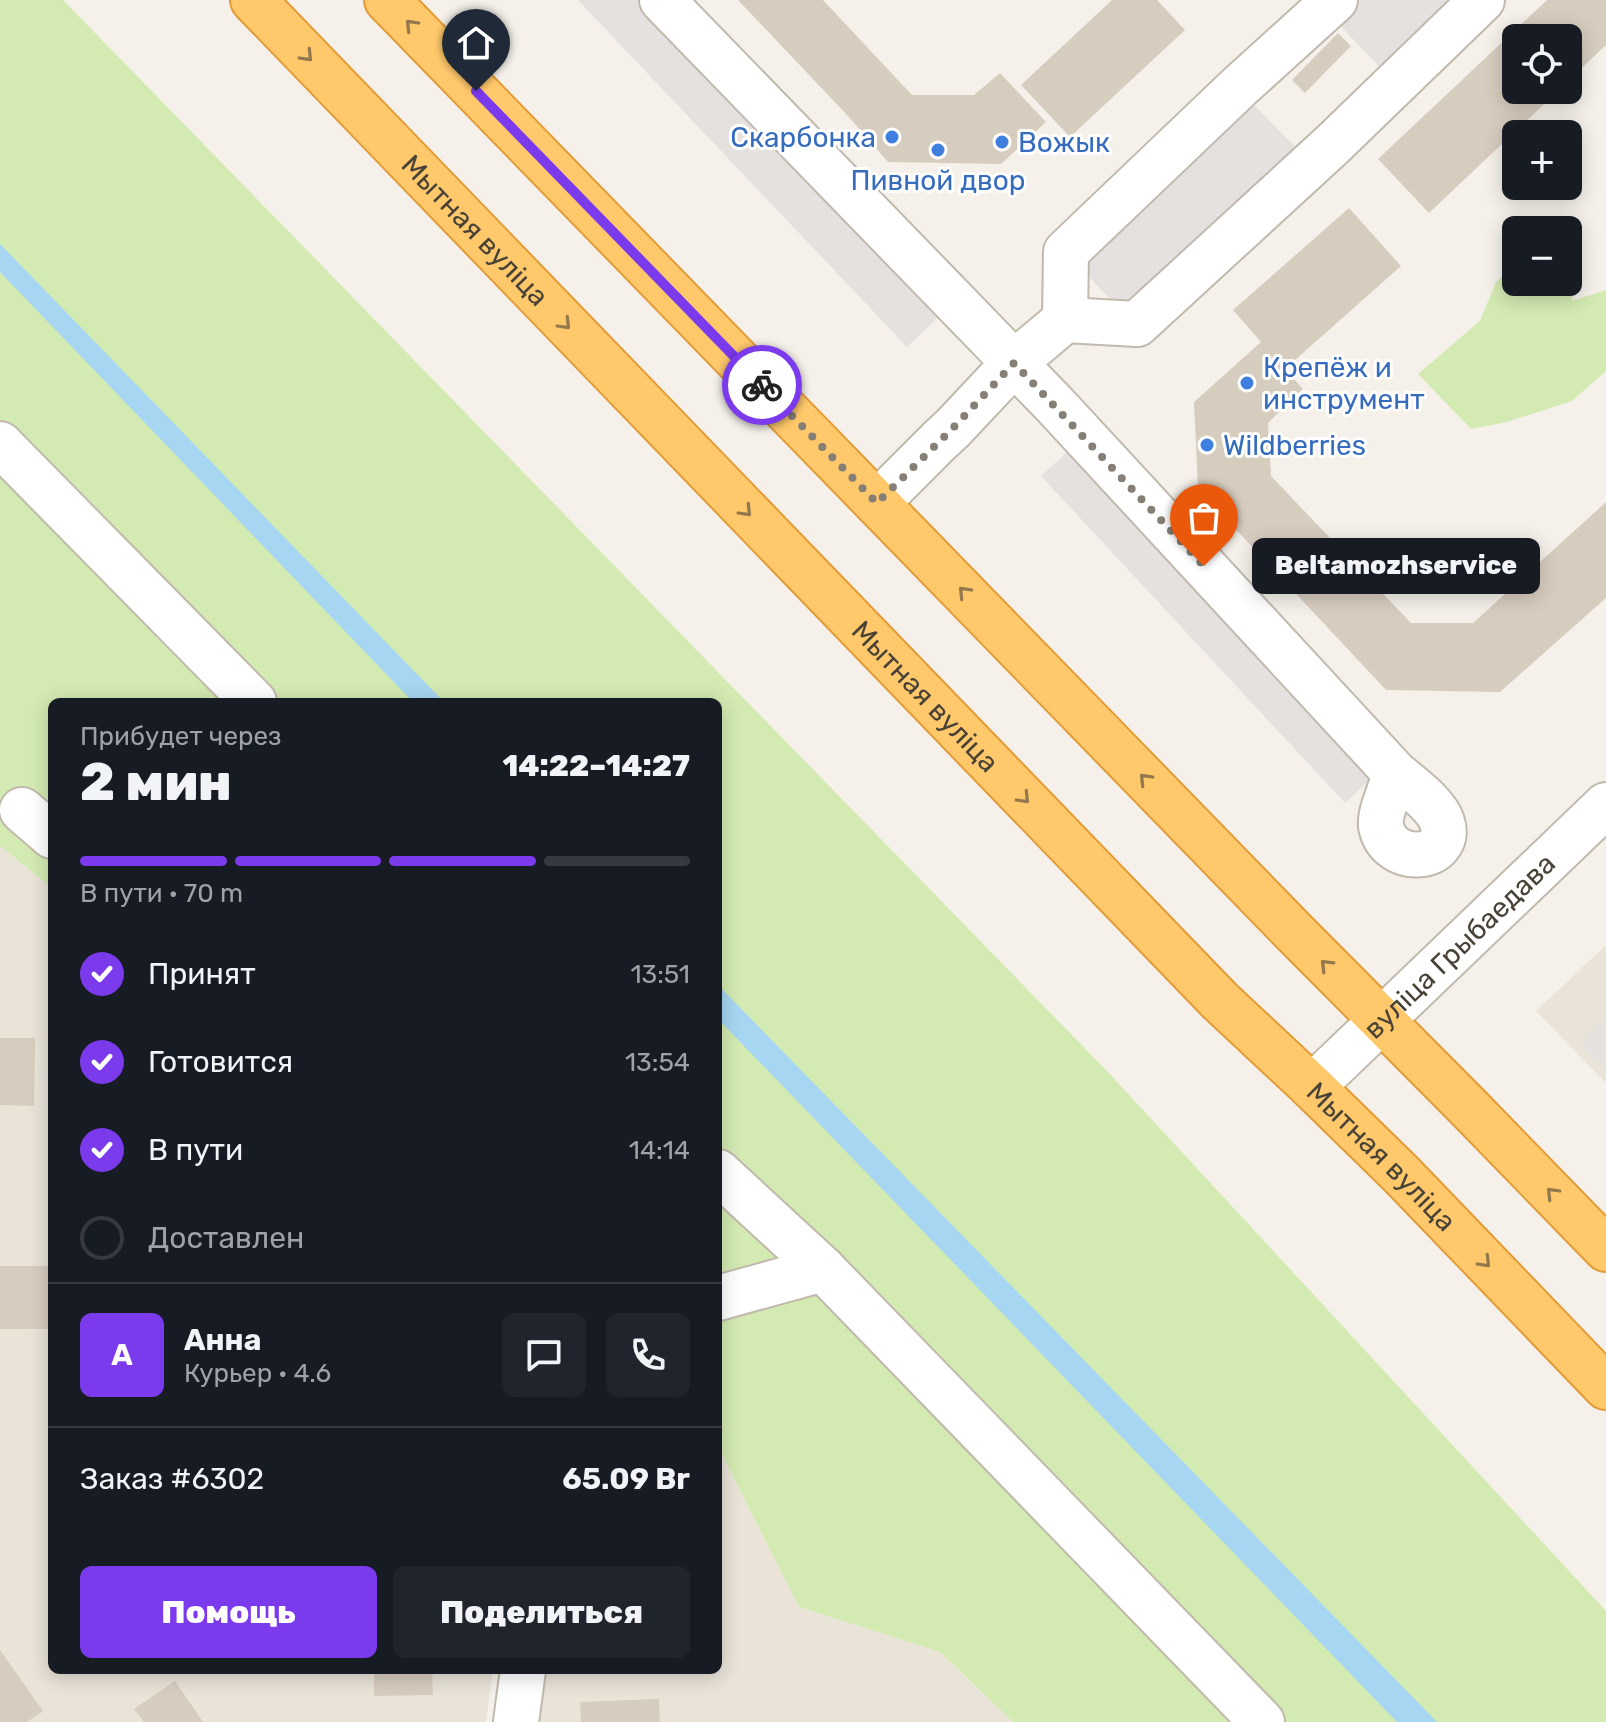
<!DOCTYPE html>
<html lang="ru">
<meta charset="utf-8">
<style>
body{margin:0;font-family:Rubik,sans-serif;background:#20242c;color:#f1f3f6;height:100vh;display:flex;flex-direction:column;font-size:30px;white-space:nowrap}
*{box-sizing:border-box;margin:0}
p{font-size:26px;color:#9ea1a6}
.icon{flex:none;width:44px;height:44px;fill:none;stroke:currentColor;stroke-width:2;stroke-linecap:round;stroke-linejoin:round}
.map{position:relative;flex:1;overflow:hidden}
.panel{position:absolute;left:48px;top:698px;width:674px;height:976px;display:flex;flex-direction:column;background:#171b24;border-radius:12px;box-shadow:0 4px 20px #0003}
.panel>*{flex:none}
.controls{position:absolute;left:1502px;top:24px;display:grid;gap:16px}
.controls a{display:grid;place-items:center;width:80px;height:80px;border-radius:12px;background:#171b24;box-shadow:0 4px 20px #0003;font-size:40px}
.pin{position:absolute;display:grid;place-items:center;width:68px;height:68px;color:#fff;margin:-82px -34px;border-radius:50% 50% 50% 0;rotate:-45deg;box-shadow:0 0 8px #0007}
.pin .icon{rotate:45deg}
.courier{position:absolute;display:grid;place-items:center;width:80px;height:80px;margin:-40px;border:6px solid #7c3aed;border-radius:50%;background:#fff;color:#222;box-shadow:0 2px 10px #0007}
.bubble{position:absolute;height:56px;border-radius:12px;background:#171b24;box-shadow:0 4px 20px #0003;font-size:26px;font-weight:800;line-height:56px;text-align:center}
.headline em{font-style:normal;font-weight:800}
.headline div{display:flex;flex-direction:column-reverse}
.headline{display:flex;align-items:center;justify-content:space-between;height:136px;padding:0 32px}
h1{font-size:52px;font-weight:800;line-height:60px}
.bar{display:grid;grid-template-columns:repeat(4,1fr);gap:12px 8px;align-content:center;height:96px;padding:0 32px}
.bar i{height:10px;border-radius:6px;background:#363941}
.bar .on{background:#7c3aed}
.bar p{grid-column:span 4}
.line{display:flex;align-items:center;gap:20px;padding:0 32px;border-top:2px solid #363941}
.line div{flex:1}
.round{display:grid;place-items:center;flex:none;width:84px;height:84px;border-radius:12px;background:#20242c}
ol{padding:0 32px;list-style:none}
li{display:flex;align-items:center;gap:24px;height:88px}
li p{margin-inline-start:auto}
li .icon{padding:8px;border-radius:50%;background:#7c3aed;color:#fff;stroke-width:4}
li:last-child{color:#9ea1a6}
li i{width:44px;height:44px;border:4px solid #363941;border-radius:50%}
.primary-button{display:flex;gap:16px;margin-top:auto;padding:16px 32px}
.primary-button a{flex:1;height:92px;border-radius:12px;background:#7c3aed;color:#fff;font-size:32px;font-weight:800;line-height:92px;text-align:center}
.primary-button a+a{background:#20242c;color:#f1f3f6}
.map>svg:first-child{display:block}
.residential{fill:#e9e3d8}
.green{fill:#d3eab2}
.parking{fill:#e4e1de}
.water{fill:#a6d6f2}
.building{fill:#d7cdbf}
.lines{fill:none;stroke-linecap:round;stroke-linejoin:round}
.minor-casing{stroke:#c1b9ac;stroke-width:48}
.highway-casing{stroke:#e19c38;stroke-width:48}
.minor{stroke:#fff;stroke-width:44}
.highway{stroke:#ffc86b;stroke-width:44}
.oneway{stroke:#92784c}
.done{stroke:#857f76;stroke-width:8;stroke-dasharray:0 14.4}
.route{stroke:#7c3aed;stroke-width:10}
.shop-dot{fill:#3f7fe0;stroke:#fff;stroke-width:3}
.labels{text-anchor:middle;stroke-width:6;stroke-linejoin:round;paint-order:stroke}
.shop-label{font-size:28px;fill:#366cbe;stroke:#fff;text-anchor:start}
.street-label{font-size:28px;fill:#494237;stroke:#fff}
</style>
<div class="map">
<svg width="1606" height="1722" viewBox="0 0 1606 1722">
<rect width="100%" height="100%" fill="#f5f1ea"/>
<!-- residential -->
<path class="residential" d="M0,846L52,888V1670H493L486,1722H0Z
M1606,945V1083L1536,1011Z
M718,1447L799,1607L940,1652L1013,1722H536L542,1670H718Z"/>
<!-- green -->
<path class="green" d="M0,0H63L1106,1070L1606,1611V1722H1013L940,1652L799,1607L718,1447V702H52V888L0,846Z
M1568,243L1580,245L1572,301L1606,290V371L1572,401L1507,422L1471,429L1418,374L1480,321L1496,282L1516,263V282H1568Z"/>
<!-- parking -->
<path class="parking" d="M578,0H647L944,312L907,347Z
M1348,0H1468L1387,75L1331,16Z
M1247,98L1304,156L1131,321L1075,262Z
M1075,445L1379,771L1345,803L1041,476Z
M1606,1017V1069L1580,1043Z"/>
<!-- water -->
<path class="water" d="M0,244L444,702H413L0,272Z
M718,985L755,1023L1437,1722H1397L718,1019Z"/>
<!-- building -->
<path class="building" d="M738,0H823L912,95H974L1000,73L1046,122L1001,164L888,162L847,115Z
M1112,0H1157L1185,30L1070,137L1021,85Z
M1547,0H1606V45L1568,81V38H1516V90H1559L1429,213L1378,159Z
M1338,33L1351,46L1305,93L1292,80Z
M1349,208L1401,266L1285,369L1303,389L1268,423L1271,476L1411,623H1473L1606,502V598L1500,692L1386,690L1198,489L1194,402L1261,342L1233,310Z
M0,1038H35L34,1106L0,1105Z
M0,1266H52V1329H0Z
M0,1650L43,1711L27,1722H0Z
M374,1670H432L433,1695L374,1696Z
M175,1681L203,1722H144L134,1709Z
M659,1699L660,1722H581L580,1702Z"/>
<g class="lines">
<defs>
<g id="minor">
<path d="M662,0L1055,405L1395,773C1409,785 1436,804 1442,822C1455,861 1389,868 1381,826C1379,813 1392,787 1395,773"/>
<path d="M1065,320L1066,252L1240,86L1335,0"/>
<path d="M0,444L254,702"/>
<path d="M877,503L940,440L953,428L1014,363L1065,320L1137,324L1332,145L1482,0"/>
<path d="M22,810L52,836"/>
<path id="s1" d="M1312,1087L1606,805"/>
<path d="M718,1172L823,1269L1262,1722"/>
<path d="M718,1298L823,1269"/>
<path d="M516,1722L523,1670"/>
</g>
<g id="highway">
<path id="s2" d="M253,0L1220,1001L1312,1087L1401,1174L1606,1387"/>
<path d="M387,0L1294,932L1470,1109L1606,1249"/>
</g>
</defs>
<!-- minor casing -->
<use href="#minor" class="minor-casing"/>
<!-- highway casing -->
<use href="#highway" class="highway-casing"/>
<!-- minor -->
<use href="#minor" class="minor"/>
<!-- highway -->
<use href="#highway" class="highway"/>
</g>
<!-- one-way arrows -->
<defs><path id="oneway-chevron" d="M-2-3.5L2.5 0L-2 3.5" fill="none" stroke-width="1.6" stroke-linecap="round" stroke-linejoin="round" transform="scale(2)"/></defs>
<g class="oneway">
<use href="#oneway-chevron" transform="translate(411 25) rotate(-134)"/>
<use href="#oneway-chevron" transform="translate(307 56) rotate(46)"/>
<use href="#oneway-chevron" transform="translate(565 324) rotate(46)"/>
<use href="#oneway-chevron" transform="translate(746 511) rotate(46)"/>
<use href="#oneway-chevron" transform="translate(964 592) rotate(-134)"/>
<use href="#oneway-chevron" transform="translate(1145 779) rotate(-134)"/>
<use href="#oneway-chevron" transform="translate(1024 798) rotate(46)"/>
<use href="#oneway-chevron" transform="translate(1326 965) rotate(-135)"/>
<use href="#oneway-chevron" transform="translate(1552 1193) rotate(-134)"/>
<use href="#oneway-chevron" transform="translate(1485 1262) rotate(46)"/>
</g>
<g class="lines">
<!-- done -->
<path class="done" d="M762,385L877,503L953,428L1014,363L1204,566"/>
<!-- route -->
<path class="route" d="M476,91L762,385"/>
</g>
<!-- markers -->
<g class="shop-dot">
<circle cx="892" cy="137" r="8"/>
<circle cx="1002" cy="142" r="8"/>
<circle cx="938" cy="150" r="8"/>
<circle cx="1247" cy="383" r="8"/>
<circle cx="1207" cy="445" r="8"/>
</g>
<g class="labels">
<!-- shop labels -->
<g class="shop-label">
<text x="876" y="147" text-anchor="end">Скарбонка</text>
<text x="1018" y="152">Вожык</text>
<text x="938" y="190" text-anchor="middle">Пивной двор</text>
<text x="1263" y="377">Крепёж и<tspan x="1263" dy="32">инструмент</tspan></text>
<text x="1223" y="455">Wildberries</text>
</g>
<!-- street labels -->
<g class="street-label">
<text dy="10" stroke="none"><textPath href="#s2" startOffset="320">Мытная вуліца</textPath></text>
<text dy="10" stroke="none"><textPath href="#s2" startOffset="968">Мытная вуліца</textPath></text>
<text dy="10" stroke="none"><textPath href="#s1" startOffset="204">вуліца Грыбаедава</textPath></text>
<text dy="10" stroke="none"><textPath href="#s2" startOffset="1616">Мытная вуліца</textPath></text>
</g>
</g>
</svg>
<div class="controls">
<a><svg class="icon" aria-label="locate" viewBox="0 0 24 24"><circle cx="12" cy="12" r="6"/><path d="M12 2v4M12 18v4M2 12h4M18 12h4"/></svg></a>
<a>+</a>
<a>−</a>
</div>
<div class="pin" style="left:1204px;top:566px;background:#ea580c"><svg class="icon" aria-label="bag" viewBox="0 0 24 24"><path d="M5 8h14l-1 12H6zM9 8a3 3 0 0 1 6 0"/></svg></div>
<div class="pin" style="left:476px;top:91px;background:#1f2937"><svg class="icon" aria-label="home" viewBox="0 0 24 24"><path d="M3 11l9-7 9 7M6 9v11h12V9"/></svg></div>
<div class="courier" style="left:762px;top:385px"><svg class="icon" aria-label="bike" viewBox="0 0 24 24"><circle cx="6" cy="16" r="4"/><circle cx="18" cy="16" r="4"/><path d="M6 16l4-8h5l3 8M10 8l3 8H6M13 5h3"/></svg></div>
<div class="bubble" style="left:1252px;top:538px;width:288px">Beltamozhservice</div>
<section class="panel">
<div class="headline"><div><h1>2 мин</h1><p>Прибудет через</p></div><em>14:22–14:27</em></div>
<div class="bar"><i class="on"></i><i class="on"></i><i class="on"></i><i></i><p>В пути · 70 m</p></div>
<ol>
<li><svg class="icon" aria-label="check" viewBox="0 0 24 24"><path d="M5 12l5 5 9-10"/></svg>Принят<p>13:51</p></li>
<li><svg class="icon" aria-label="check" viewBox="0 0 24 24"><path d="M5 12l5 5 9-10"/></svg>Готовится<p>13:54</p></li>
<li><svg class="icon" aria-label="check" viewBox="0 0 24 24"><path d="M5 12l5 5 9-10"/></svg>В пути<p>14:14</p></li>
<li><i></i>Доставлен</li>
</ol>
<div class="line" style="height:144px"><b class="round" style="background:#7c3aed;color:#fff">А</b><div><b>Анна</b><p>Курьер · 4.6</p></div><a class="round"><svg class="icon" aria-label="chat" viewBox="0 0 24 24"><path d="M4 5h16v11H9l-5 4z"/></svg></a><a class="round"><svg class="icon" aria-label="phone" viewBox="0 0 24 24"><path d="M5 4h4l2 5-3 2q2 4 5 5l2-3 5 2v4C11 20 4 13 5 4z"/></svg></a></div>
<div class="line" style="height:104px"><div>Заказ #6302</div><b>65.09 Br</b></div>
<div class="primary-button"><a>Помощь</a><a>Поделиться</a></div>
</section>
</div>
